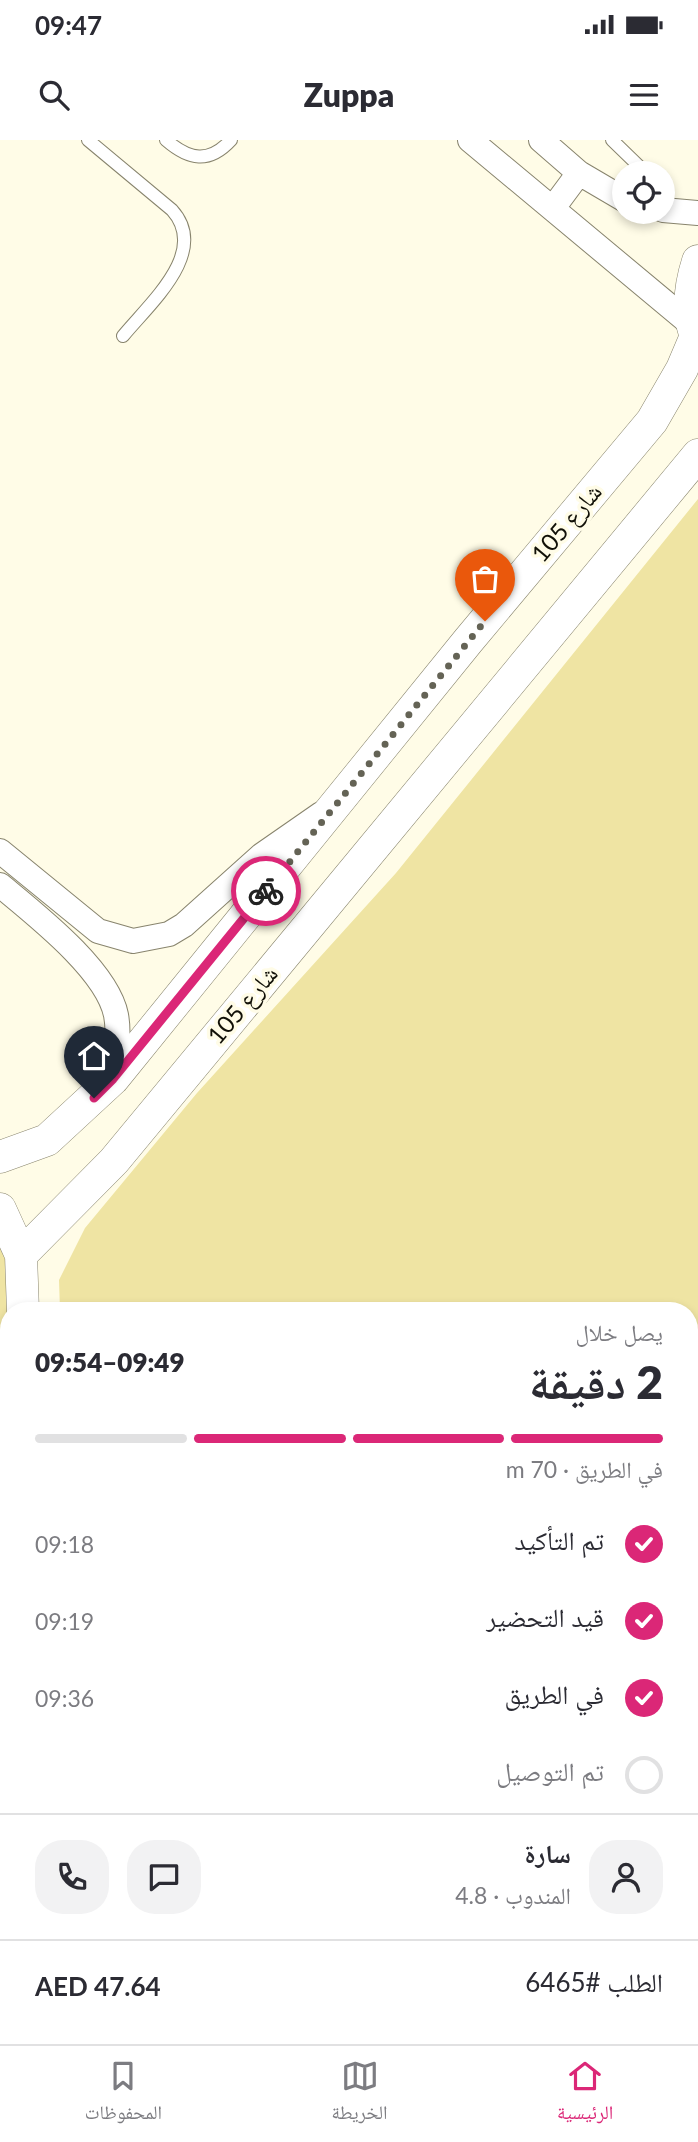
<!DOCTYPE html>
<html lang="ar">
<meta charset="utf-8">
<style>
body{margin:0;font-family:Lato,"Noto Naskh Arabic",sans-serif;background:#f2f2f3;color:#2b2b33;direction:rtl;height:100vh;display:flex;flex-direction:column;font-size:26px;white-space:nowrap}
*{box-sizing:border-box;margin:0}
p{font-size:23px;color:#7c7c81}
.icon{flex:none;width:38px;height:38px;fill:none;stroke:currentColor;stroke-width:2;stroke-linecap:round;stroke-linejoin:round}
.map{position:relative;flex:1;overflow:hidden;direction:ltr}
.side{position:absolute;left:0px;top:1162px;width:698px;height:742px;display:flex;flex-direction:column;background:#fff;border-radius:28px 28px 0 0;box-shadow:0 4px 10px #0003;direction:rtl}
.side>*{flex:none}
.tools{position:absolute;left:612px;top:21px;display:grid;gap:14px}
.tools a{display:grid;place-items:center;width:63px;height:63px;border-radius:50%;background:#fff;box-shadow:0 4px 10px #0003;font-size:35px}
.pin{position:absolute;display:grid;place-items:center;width:60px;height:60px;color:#fff;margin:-72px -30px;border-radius:50% 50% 50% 0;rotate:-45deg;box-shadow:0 0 7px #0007}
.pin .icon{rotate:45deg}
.courier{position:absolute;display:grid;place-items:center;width:70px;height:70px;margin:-35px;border:5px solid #db2777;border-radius:50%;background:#fff;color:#222;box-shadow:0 2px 9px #0007}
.headline em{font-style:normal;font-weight:800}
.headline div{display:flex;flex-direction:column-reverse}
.headline{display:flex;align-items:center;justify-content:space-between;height:119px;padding:0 35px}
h1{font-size:46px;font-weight:800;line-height:52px}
.bar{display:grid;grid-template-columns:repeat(4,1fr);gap:10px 7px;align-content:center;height:84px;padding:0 35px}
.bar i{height:9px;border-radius:5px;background:#e1e1e2}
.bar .on{background:#db2777}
.bar p{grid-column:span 4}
.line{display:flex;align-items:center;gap:18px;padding:0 35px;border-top:2px solid #e1e1e2}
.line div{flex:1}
.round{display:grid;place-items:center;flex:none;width:74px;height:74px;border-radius:28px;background:#f2f2f3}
ol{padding:0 35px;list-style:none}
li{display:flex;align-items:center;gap:21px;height:77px}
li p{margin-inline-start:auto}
li .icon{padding:7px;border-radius:50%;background:#db2777;color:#fff;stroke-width:4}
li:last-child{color:#7c7c81}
li i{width:38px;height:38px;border:4px solid #e1e1e2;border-radius:50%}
.status{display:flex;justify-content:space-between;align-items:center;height:49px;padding:0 35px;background:#fff;direction:ltr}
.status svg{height:19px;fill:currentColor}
header{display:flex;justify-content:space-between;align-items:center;height:91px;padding:0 35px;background:#fff;font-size:32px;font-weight:800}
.tab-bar{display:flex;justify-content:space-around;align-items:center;height:98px;border-top:2px solid #e1e1e2;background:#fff;font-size:19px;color:#7c7c81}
.tab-bar a{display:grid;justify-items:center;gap:4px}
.tab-bar .on{color:#db2777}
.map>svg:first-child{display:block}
.green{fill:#efe4a3}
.building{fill:#cac6ad}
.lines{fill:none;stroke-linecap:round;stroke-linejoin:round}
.service-casing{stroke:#88846d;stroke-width:14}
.minor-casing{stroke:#88846d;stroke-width:26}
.tertiary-casing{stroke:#88846d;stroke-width:33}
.service{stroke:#fff;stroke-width:12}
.minor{stroke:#fff;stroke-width:24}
.tertiary{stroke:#fff;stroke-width:32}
.done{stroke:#646355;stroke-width:7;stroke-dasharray:0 12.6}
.route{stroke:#db2777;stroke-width:9}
.labels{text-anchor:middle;stroke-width:7;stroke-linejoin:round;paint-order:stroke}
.street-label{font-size:24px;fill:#111007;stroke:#fffce7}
</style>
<div class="status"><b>09:47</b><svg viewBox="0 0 49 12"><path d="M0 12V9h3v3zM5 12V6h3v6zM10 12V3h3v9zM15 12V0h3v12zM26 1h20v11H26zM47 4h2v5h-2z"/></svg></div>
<header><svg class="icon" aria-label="menu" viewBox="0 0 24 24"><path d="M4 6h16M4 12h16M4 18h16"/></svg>Zuppa<svg class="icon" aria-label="search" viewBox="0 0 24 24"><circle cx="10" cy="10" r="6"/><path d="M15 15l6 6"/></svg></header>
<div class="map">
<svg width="698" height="1904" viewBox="0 0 698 1904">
<rect width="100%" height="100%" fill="#fffce7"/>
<!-- green -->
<path class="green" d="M698,359V1663L690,1658V1171H60L59,1140L85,1088L197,953L396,733Z
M0,1078L8,1088L9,1203L0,1215Z"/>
<!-- building -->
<path class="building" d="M698,1894V1904H679V1895Z
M242,1895H295L289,1904H254Z
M329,1895H383L395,1904H323Z"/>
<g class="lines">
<defs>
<path id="service" d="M88,0L172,70C210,112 150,163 123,196
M166,0C189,20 209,24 231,0
M612,0L646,33"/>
<path id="minor" d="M470,0L692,185
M541,0L579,33L625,60
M553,68L579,33
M663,70L698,73
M0,711L98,791L133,801L169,794L184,785L262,715L321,674
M0,745C36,775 107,830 116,875C120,896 115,918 113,939
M0,1662L9,1652
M690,1818L698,1807
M458,1895L469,1904
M618,1904L626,1895"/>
<path id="tertiary" d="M698,121C690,146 686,176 698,201
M0,1017L47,1000L113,939L468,501L652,281L682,229L696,196
M0,1069L21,1115L23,1171
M21,1115L114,1021L698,315
M0,1230L9,1213
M0,1300L9,1303
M690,1683L698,1689
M690,1752L698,1757"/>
</defs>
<!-- service casing -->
<use href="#service" class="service-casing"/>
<!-- minor casing -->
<use href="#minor" class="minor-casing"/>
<!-- tertiary casing -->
<use href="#tertiary" class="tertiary-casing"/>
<!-- service -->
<use href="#service" class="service"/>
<!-- minor -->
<use href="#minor" class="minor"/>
<!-- tertiary -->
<use href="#tertiary" class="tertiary"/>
</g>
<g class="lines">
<!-- done -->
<path class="done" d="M266,751L485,481"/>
<!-- route -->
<path class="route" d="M94,958L113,939L266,751"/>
</g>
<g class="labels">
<!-- street labels -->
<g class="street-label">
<text transform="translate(567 383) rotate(-50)" y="8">شارع 105</text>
<text transform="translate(243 865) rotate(-50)" y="8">شارع 105</text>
</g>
</g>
</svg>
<div class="tools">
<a><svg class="icon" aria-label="locate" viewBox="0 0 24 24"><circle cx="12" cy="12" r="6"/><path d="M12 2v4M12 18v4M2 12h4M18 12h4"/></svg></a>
</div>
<div class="pin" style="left:485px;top:481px;background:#ea580c"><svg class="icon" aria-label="bag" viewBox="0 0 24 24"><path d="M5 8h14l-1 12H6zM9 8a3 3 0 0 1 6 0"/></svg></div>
<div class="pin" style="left:94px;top:958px;background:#1f2937"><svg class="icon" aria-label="home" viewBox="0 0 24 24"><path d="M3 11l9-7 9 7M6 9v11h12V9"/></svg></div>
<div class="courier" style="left:266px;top:751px"><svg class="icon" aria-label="bike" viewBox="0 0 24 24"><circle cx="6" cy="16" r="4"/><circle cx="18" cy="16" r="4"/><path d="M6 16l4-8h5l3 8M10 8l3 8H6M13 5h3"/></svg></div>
<section class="side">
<div class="headline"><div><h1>2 دقيقة</h1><p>يصل خلال</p></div><em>09:49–09:54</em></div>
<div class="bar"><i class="on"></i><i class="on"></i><i class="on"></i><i></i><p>في الطريق · 70 m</p></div>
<ol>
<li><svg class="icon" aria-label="check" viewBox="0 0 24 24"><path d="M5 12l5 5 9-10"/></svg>تم التأكيد<p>09:18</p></li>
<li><svg class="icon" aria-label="check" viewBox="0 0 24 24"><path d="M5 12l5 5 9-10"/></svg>قيد التحضير<p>09:19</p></li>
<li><svg class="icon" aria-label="check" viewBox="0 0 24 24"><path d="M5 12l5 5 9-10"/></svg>في الطريق<p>09:36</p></li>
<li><i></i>تم التوصيل</li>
</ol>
<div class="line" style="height:126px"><a class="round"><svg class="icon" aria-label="person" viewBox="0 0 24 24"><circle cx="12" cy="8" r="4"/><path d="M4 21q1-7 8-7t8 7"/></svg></a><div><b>سارة</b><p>المندوب · 4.8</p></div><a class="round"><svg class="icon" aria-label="chat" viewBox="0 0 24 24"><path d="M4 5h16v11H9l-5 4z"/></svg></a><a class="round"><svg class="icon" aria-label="phone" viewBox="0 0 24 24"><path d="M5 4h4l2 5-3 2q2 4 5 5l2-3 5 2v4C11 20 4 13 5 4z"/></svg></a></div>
<div class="line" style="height:91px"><div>الطلب #6465</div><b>AED 47.64</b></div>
</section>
</div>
<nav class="tab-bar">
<a class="on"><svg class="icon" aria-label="home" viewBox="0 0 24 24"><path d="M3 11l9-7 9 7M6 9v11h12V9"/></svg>الرئيسية</a>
<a><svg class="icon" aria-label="map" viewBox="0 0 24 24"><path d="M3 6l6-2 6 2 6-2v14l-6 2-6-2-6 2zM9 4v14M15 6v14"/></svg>الخريطة</a>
<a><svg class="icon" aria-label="saved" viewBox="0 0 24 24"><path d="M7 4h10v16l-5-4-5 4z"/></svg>المحفوظات</a>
</nav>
